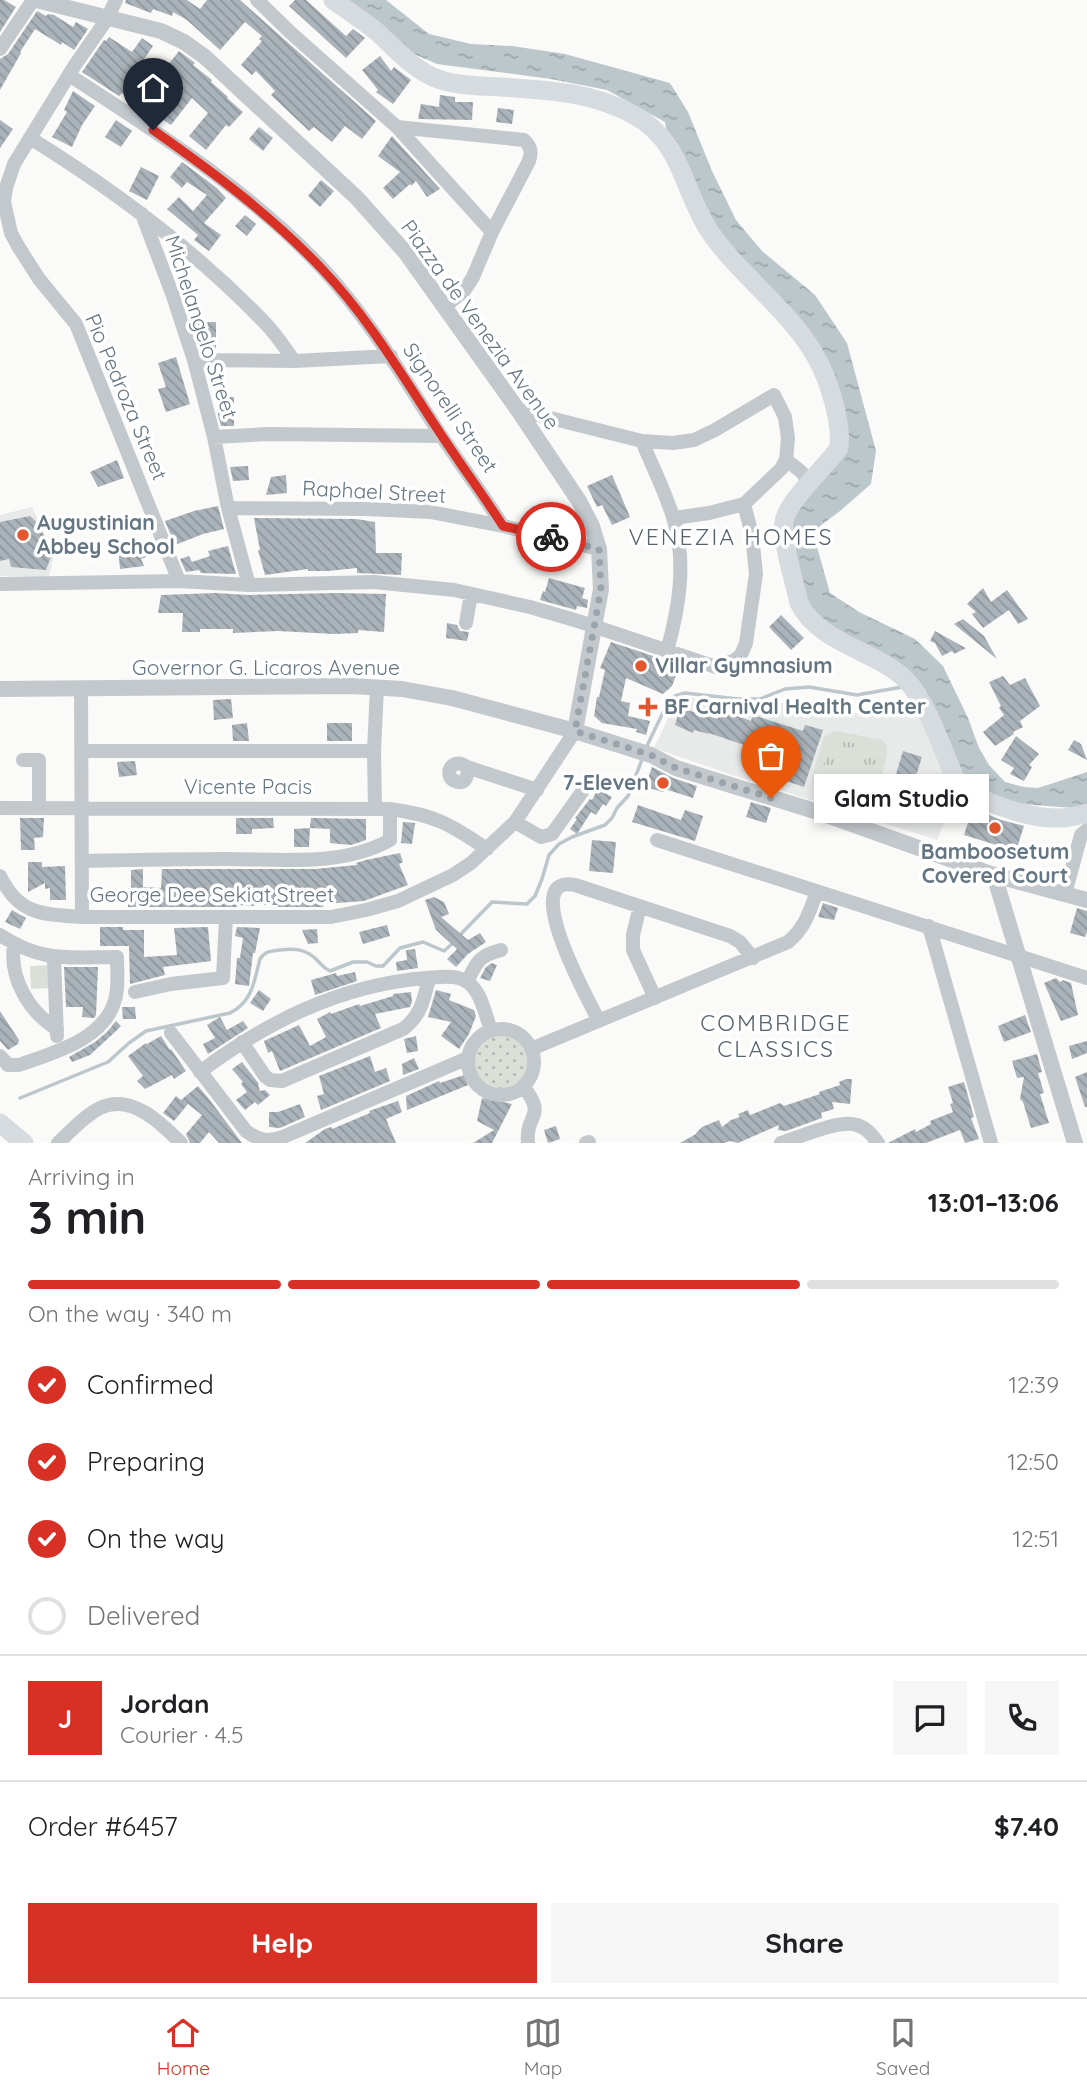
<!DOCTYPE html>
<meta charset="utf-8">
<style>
body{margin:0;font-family:Quicksand,sans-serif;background:#f6f6f6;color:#202124;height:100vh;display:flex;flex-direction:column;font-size:26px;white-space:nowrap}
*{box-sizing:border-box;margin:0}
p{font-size:23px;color:#757577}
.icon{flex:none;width:38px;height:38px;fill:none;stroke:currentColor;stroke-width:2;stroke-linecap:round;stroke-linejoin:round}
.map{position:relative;height:1143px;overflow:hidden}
.side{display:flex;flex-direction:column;background:#fff;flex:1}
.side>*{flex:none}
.pin{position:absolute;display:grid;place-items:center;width:60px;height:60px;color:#fff;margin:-72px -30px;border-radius:50% 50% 50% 0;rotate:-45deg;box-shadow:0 0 7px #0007}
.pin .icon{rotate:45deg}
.courier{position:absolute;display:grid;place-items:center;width:70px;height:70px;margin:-35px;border:5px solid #d93025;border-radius:50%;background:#fff;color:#222;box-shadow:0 2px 9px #0007}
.bubble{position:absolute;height:49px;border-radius:0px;background:#fff;box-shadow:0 4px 10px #0003;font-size:23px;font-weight:800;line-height:49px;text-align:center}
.summary em{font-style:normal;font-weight:800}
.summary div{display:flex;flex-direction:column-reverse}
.summary{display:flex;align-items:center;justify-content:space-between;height:119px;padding:0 28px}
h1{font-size:46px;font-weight:800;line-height:52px}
.bar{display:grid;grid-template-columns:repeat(4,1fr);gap:10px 7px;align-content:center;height:84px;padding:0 28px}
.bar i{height:9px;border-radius:5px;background:#e0e0e0}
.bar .active{background:#d93025}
.bar p{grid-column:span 4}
.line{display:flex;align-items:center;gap:18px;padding:0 28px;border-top:2px solid #e0e0e0}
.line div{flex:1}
.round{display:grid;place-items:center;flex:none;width:74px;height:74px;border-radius:0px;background:#f6f6f6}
ol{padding:0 28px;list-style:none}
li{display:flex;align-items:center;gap:21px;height:77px}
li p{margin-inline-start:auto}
li .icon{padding:7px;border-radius:50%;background:#d93025;color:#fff;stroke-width:4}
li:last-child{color:#757577}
li i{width:38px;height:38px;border:4px solid #e0e0e0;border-radius:50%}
.action{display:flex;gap:14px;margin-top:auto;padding:14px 28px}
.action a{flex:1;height:80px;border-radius:0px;background:#d93025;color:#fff;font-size:28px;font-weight:800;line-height:80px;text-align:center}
.action a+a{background:#f6f6f6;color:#202124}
.tab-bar{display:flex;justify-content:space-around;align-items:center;height:98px;border-top:2px solid #e0e0e0;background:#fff;font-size:19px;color:#757577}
.tab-bar a{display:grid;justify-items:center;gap:4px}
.tab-bar .active{color:#d93025}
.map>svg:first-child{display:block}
.built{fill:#e8e9e9}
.grass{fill:url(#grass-tufts)}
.park{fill:url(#park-dots)}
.pitch{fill:#dadfd7;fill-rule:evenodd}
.water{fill:url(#water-ripples)}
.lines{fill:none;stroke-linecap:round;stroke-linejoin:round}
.stream{stroke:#bbc7cb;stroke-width:3.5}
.building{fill:url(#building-back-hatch)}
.minor{stroke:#c3c8cc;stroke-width:14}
.tertiary{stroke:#c3c8cc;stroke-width:16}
.secondary{stroke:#d6dbdf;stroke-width:19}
.done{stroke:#99a4ac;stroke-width:7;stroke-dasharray:0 12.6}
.route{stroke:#d93025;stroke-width:9}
.poi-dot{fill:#e4572e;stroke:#fff;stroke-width:2.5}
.labels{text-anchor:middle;stroke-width:7;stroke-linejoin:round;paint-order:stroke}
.street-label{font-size:21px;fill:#657683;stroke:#fff}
.poi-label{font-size:21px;font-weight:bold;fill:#657683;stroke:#fff;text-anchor:start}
.neighbourhood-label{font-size:23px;letter-spacing:2px;fill:#57646e;stroke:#fff}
</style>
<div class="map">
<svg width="1087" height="1143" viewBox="0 0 1087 1143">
<defs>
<pattern id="grass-tufts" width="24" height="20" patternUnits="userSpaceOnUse" patternTransform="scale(1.75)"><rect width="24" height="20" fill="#dadfd7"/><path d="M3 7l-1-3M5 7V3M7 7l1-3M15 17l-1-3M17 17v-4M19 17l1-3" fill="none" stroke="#b4b9b4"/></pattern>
<pattern id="park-dots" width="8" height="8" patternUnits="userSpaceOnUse" patternTransform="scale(1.75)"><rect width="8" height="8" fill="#dadfd7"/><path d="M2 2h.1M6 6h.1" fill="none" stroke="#b4b9b4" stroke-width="1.8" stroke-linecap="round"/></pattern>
<pattern id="water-ripples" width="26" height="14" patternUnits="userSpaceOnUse" patternTransform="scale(1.75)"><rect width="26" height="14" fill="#bbc7cb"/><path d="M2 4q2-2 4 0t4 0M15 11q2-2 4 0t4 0" fill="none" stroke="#9ca6aa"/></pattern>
<pattern id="building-back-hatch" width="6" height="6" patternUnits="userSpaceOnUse" patternTransform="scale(1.75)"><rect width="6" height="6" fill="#aab3b9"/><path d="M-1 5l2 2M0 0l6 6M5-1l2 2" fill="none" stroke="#8e969c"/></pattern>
</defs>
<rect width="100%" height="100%" fill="#fafaf8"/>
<!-- built -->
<path class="built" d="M32,507L54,555L49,577L0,576V515Z
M685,697L748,706V712L784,702L837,716L889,708L912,702L959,789L937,840L729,774L654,748L674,705L679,699Z"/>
<!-- grass -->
<path class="grass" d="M839,740L874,747L879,756L868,789L864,794L858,795L829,787L821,781L820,774L829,747L831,743Z"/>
<!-- park -->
<path class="park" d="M473 1062a27 27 0 1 1 54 0a27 27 0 1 1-54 0Z"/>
<!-- pitch -->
<path class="pitch" d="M836,731L882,740C886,744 887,744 887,750C888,757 876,797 869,801C861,806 820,791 813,785L812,776L823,740L826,735ZM839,740L874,747L879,756L868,789L864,794L858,795L829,787L821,781L820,774L829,747L831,743Z
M49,965L50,988L31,989L30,966Z"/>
<!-- water -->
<path class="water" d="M343,0H386L429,34L471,44L512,46L565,54L670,83L688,112L712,171L736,220L762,251L815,295L847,343L876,451L871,484L840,511L820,526L817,547L830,593L859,612L915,639L943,666L968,718L979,748L989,765L1005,782L1024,787L1038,788L1087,772V805L1074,808L1006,803L959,780L925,695L805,607L787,514L844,450L830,372L700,212L668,140L665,122L607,90L551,79L437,64L407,51Z"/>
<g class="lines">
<!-- stream -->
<path class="stream" d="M645,750L668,702L675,696L685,693L738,699H760L785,689L809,687L857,695L902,687
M458,937L492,902L527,904L535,896L542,879L549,855L559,844L572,837L605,825L612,818L617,808L628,796L643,757
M20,1098L108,1062L129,1043L146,1031L230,1013C253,1001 254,981 260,959C265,951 271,951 280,950C295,948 306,949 317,960C322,965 323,968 330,971L353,962H367L376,966H383L400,948L423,942L444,951L453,943"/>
</g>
<!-- building -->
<path class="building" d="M0,0H4L16,7L0,32Z
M126,0H187L200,9L207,0H240L376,121L362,139L345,126L332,142L314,127L309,131L271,95L275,91L256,71L252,75L241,65L262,41L259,39L262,36L245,22L220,50L187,20L173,12L172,16L153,9L151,13L125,3Z
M295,0H306L346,36L353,29L365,38L346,58L289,6Z
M37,11L46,16L48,14L54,15L73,27L76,22L88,29L74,50L62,42L61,45L35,29L20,52L21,53L0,90V59L8,54Z
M109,37L132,52L142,38L153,46L137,70L154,83L179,51L195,63L193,65L212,80L211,82L228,97L227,98L243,112L229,127L226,125L206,150L189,136L208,113L192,98L171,125L122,93L119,96L82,72L104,40L106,41Z
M380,56L391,71L394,67L411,80L393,104L376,92L378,90L362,70Z
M73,91L95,106L82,125L72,147L52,137L67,112L64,110Z
M440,95L455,97V102H473L472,120L418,119L421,104L439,107Z
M498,108L514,110L512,124L496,122Z
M0,120L13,129L0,148Z
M116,120L132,131L121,147L105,137Z
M259,127L273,138L263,151L249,139Z
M392,136L440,189L427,197L416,181L411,186L410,184L393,199L383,188L400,172L378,156Z
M182,162L217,188L226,198L204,223L221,235L209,251L194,240L198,235L167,209L179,197L193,211L207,195L187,182L182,188L170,177Z
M141,167L159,176L147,200L129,191Z
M321,180L334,191L320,207L308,196Z
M245,215L256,224L247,236L235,226Z
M198,322H216V349H200L197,339Z
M176,357L190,404L166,412L158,389L166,387L158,363Z
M218,397H234V426H221L218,415Z
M117,460L124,478L98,487L90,472Z
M248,466L249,480L233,481L230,467Z
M286,475L287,493L266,495L271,477Z
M612,475L630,517L612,525L602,505L597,507L587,486Z
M218,506L224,529L203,534L175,545L165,521L194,511Z
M30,516L39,524L52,554L46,570L11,567L9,559L0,561V522Z
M254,518L356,519L375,522L376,553H402L401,575L357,573V568L328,571H308V569L265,575L258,550H260Z
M147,543L149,556L141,559L144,566L120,569L118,546Z
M228,546L236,574L201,573L199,570L186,572L180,559L189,556L192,562L210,556L208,551Z
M549,578L585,588L582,598L588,600L587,608L577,606L576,610L540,600L543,591L545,592Z
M983,588L991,602L1007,590L1028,619L1018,624L1009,610L983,628L972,614L976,612L967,604Z
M216,593L248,595L337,593L386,594L384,632L358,630V633L334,634L278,631L233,633V629H200V632H182L183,613H158L161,595Z
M781,615L804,638L791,650L769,627Z
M963,619L984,636L997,659L954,624Z
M447,623L457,625L460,631L469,632L467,641L446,638Z
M935,631L960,645L966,648L954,654L952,651L942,656L935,643L930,641Z
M611,642L680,665L672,686L663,694L626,678L621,701L630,703L628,716L650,721L646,735L636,732L637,729L602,723L594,716L597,697H599L605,670L600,668Z
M1003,676L1010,685L1025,678L1040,706L1020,721L1023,727L1013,732L1014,734L995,746L983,732L1004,715L999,708L1001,706L989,682Z
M231,699L233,718L214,720L213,700Z
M680,708L718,719L720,710L751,721L753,715L803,731L805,725L823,730L804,787L765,774L770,759L742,751L744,745L709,733V734L694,730L693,733L675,725Z
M247,723L249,741H233L232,725Z
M327,723H352V741H327Z
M1016,736L1039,754L1029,765L1032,767L1024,781L1010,774L1014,768L1001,760Z
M1074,740L1081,744L1087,760L1068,750Z
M903,751L922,757L904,813L886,807Z
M135,761L137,775L119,777L117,762Z
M652,767L673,778L697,786L693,798L665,789L663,792L645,787Z
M937,776L942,778L952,792L940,822L922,815Z
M598,789L612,797L606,806L603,804L596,815L591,812L577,834L570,829L577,819L575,818L590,799L592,800Z
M751,802L771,808L766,823L746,817Z
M638,805L681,820L685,810L703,816L695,841L632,822Z
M973,807L998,819L1024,826L1016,851L964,835Z
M20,818H44L43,837L34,838L35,850H21Z
M236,818H273L274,828L252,829V834H236Z
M311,818L366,819V840L351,845L330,843V829L310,828Z
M403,822L415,823L412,844L401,843Z
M310,828L309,847H294V829Z
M592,840L616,842L613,873L589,871Z
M400,853L403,862L399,864L408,885L364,901L324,904L323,907H278V905H254V906L237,905V907H128V888H131V870L143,869V887L161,888L162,869H315L357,865L356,863L366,860Z
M28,862H42V867L65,866L66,900H50V888L45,889V883L28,892Z
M434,897L444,902L449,914L441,917L468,940L480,933L486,942L468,954L456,967L447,959L457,949L436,930L425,900Z
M823,903L838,908L834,920L818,917Z
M1077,908L1087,911V932L1085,937L1070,933Z
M12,910L26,918L20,929L5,922Z
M387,925L390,936L363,944L359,932Z
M100,927H123V930H144V957L177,955L174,928L208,927L211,961L163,967L165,975L130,984L129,946H100Z
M237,927L260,928L255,953H253L249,986L235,984L237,958H240L243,938L235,936Z
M317,929L318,943L308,944L302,930Z
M415,949L418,968L397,971L396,962L407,960L406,950Z
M492,963L497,965L490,981L480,978L486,967Z
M64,967H98L96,1015L94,1018L82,1017L83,1007H66Z
M355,972L357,981L315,995L311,980L336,973L337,976Z
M1056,978L1060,982L1063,980L1071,983L1078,1015L1061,1021L1044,983Z
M259,990L271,999L263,1011L250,1003Z
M436,990L451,994L449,1000L474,1010L476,1016L469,1034L459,1049L441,1036L451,1022L428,1017Z
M411,992L412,1002L410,1007L375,1014L381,1028L280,1071L272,1051L268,1053L264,1041L299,1025L310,1046L326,1037L317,1019L330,1012L331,1014L359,1004L360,1006L393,996V994Z
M122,1007H135L136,1019H123Z
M0,1011L19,1040L18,1044L8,1050L0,1041Z
M1025,1015L1031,1032L1004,1042L998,1026Z
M220,1017L227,1030L243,1021L248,1028L208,1054L203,1044L215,1038L207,1025Z
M116,1021L121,1026L115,1032L90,1055L72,1062L69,1057L95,1042L107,1032Z
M161,1036L170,1050L171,1049L186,1071L174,1079L172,1075L145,1089L137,1081L143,1076L128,1056L146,1043L147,1044Z
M416,1036L418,1051L407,1053L404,1039Z
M1087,1041V1053L1072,1059L1069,1046Z
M1037,1054L1042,1072L1038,1073L1044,1093L1040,1094L1049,1123L1031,1128L1023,1102L1020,1099L1024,1077L1017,1078L1012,1061Z
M370,1056L375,1072L386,1068L390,1081L321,1110L317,1096L324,1094L319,1076Z
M414,1058L419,1069L403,1075L402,1064Z
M242,1062L259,1084L258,1085L260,1091L265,1090L270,1095L258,1105L255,1102L245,1110L236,1100L247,1092L241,1084L243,1082L232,1069Z
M1087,1072V1107H1085L1075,1077Z
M464,1075L468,1085L407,1110L406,1096L439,1081L440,1083Z
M846,1079H852L850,1104L832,1102L834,1109L821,1113L822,1118L786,1131L778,1130L779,1125L738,1143L730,1141L724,1143H680L696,1134V1133L702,1127L719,1120L722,1127L731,1120L740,1117L738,1114L748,1110L750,1115L780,1103L784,1106L820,1094L819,1092L840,1085L839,1082Z
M964,1082L974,1117L971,1118L979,1139L965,1143L960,1130L926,1143H888L915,1129L916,1132L931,1124L930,1121L953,1112L950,1104L953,1103L948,1087Z
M198,1086L209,1099L242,1143H219L209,1132L200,1143H190L186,1134L202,1115L188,1104L174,1121L163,1113L176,1096L181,1100Z
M482,1098L512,1104L492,1143H473L494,1130L477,1121Z
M398,1101L402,1112L386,1119L396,1143H305L325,1129L331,1127L332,1129L370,1113L369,1111Z
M300,1104L305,1117L280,1128L269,1127V1112H278Z
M556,1126L560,1139L548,1143L544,1130Z"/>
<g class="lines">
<!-- minor -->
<path class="minor" d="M116,0L107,19L75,65L14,164L6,188L4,202L11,233L18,246L39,279L76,324L179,581
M257,0L291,33L397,127L492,232
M0,49L33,0
M69,75C158,133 250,191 323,269C369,319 403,377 440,434C461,465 483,495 503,526
M397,127L524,140C531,147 532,152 529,161L492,232L473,277L464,291L444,307
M30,138C114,190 196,251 265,323C276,334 285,348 294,361
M142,214L173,296L194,360L214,437L228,508L249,585
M194,360L294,361L391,356
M518,410L642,441L673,443L694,440L715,430L774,395L785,417L788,438L786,460L781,469L744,504L709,513L674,518
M214,437L268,434L441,436
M642,441C652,466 665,491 673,517C687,562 679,608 667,651
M786,460C799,471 811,473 803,491
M228,508L366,509L430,512L503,526L599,549
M0,584L179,581L249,585L374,582L454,590L530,607L578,621L716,667L735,660L741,655L746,643L756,574L752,535L744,504
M466,623L471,594
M81,688L82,917
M82,751H374
M23,760H39V807
M467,767C469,775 465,786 455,781C443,777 451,755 467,767L537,790
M0,808L390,809C435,815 450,824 487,849
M375,808L374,751L377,687
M515,822L541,837L552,834L584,789
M657,840L1087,978
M82,861C130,860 179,859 227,859C280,859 342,867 390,840V809
M0,876C19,915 42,914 82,917H331L366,910L398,901L453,875L471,863L515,822L575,731
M1065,894L1081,835L1087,830
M640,906L633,935V950L655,998
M929,926L991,1143
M0,935C43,963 68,957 117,957C117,971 119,987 115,1000C104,1040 53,1053 19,1065H8L0,1056
M14,945C9,978 29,1012 57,1029
M54,958L57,1036
M467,982C477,962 478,956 501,950
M135,992L171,984L223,978L226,917
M599,1021C590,1003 517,873 575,885L730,936L740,942L753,958
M468 1062a33 33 0 1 1 66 0a33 33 0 1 1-66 0Z
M171,1033L246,1131C259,1141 268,1142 283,1137L468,1058
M242,1042L265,1076L270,1080L282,1081L403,1029C421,1016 424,999 429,978
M531,1049L788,942C805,928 810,911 817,891
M200,1072C268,1021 341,985 426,978C441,977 460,973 472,986C482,996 486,1017 491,1030
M523,1086C548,1118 525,1113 528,1143
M58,1143C71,1131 84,1116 100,1108C131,1093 161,1123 181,1143
M586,1143L589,1142
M781,1143C799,1137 840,1119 857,1125C867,1128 872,1135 878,1143"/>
<!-- tertiary -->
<path class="tertiary" d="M36,0L161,31L184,42L205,57L357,198L406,253L518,410L579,501L592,526L599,549L601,589L575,731
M0,689L351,686L402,689L452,698L575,731L651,755L676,768L818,812L994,875L1087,900
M994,875L1075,1143"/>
<!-- secondary -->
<path class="secondary" d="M333,0C347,10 362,20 376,31C395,48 413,70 438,79C458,86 481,86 501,87C548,90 592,92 634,115C683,142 682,190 710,232C741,277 790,310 816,357C829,380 842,422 839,448C825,468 787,501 784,522C781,541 795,583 799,603C820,645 877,650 907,681C927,702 943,751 955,778C972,802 1031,819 1060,818C1069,818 1079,815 1087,813
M0,1123L24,1143"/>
</g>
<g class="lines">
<!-- done -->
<path class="done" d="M551,537L599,549L601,589L575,731L651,755L676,768L771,798"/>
<!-- route -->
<path class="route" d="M153,130C213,172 272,216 322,269C369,318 403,377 440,433C461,465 483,495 503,526L551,537"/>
</g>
<!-- markers -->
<g class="poi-dot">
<circle cx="23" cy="535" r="7"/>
<circle cx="641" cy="666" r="7"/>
<path d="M644.5 696.5h7v7h7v7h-7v7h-7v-7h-7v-7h7z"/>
<circle cx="663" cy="783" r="7"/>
<circle cx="995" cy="828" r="7"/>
</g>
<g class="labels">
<!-- street labels -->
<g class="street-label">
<text transform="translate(480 325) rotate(54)" y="7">Piazza de Venezia Avenue</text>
<text transform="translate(201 327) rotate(72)" y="7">Michelangelo Street</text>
<text transform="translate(126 397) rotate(67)" y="7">Pio Pedroza Street</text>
<text transform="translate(450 408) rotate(56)" y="7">Signorelli Street</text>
<text transform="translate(374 492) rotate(3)" y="7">Raphael Street</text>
<text x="266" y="675">Governor G. Licaros Avenue</text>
<text x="248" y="794">Vicente Pacis</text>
<text x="212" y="902">George Dee Sekiat Street</text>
</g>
<!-- poi labels -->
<g class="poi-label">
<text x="37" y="530">Augustinian<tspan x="37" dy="24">Abbey School</tspan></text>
<text x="655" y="673">Villar Gymnasium</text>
<text x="664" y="714">BF Carnival Health Center</text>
<text x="649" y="790" text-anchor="end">7-Eleven</text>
<text x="995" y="859" text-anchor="middle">Bamboosetum<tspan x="995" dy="24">Covered Court</tspan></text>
</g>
<!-- neighbourhood labels -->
<g class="neighbourhood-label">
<text x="731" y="545">VENEZIA HOMES</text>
<text x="776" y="1031">COMBRIDGE<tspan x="776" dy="26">CLASSICS</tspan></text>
</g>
</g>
</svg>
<div class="pin" style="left:771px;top:798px;background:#ea580c"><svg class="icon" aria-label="bag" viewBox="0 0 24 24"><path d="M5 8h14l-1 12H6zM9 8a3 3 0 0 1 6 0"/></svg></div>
<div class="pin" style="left:153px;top:130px;background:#1f2937"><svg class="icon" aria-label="home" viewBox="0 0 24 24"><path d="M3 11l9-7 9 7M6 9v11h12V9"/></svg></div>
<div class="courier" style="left:551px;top:537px"><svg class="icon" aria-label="bike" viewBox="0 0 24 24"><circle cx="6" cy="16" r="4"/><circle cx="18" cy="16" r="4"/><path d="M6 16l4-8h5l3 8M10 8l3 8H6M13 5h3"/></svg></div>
<div class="bubble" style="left:814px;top:774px;width:175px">Glam Studio</div>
</div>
<section class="side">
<div class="summary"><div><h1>3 min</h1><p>Arriving in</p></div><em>13:01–13:06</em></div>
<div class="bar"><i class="active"></i><i class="active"></i><i class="active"></i><i></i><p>On the way · 340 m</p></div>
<ol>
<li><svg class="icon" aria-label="check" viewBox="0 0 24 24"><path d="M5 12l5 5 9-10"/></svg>Confirmed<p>12:39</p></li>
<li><svg class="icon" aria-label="check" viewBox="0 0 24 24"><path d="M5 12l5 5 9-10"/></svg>Preparing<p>12:50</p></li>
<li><svg class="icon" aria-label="check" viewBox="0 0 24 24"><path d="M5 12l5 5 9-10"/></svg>On the way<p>12:51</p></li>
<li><i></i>Delivered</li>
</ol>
<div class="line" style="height:126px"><b class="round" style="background:#d93025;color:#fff">J</b><div><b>Jordan</b><p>Courier · 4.5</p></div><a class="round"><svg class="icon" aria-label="chat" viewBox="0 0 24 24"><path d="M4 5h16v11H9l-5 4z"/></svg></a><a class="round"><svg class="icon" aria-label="phone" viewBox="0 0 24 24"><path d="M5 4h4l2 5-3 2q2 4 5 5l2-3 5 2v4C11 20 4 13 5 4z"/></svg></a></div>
<div class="line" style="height:91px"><div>Order #6457</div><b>$7.40</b></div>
<div class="action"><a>Help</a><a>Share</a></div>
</section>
<nav class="tab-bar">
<a class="active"><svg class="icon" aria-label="home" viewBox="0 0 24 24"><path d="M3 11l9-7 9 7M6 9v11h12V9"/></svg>Home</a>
<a><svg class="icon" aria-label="map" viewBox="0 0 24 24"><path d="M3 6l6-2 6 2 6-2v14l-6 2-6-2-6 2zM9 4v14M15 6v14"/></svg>Map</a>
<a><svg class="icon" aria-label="saved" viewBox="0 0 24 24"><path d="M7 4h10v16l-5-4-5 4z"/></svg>Saved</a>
</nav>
